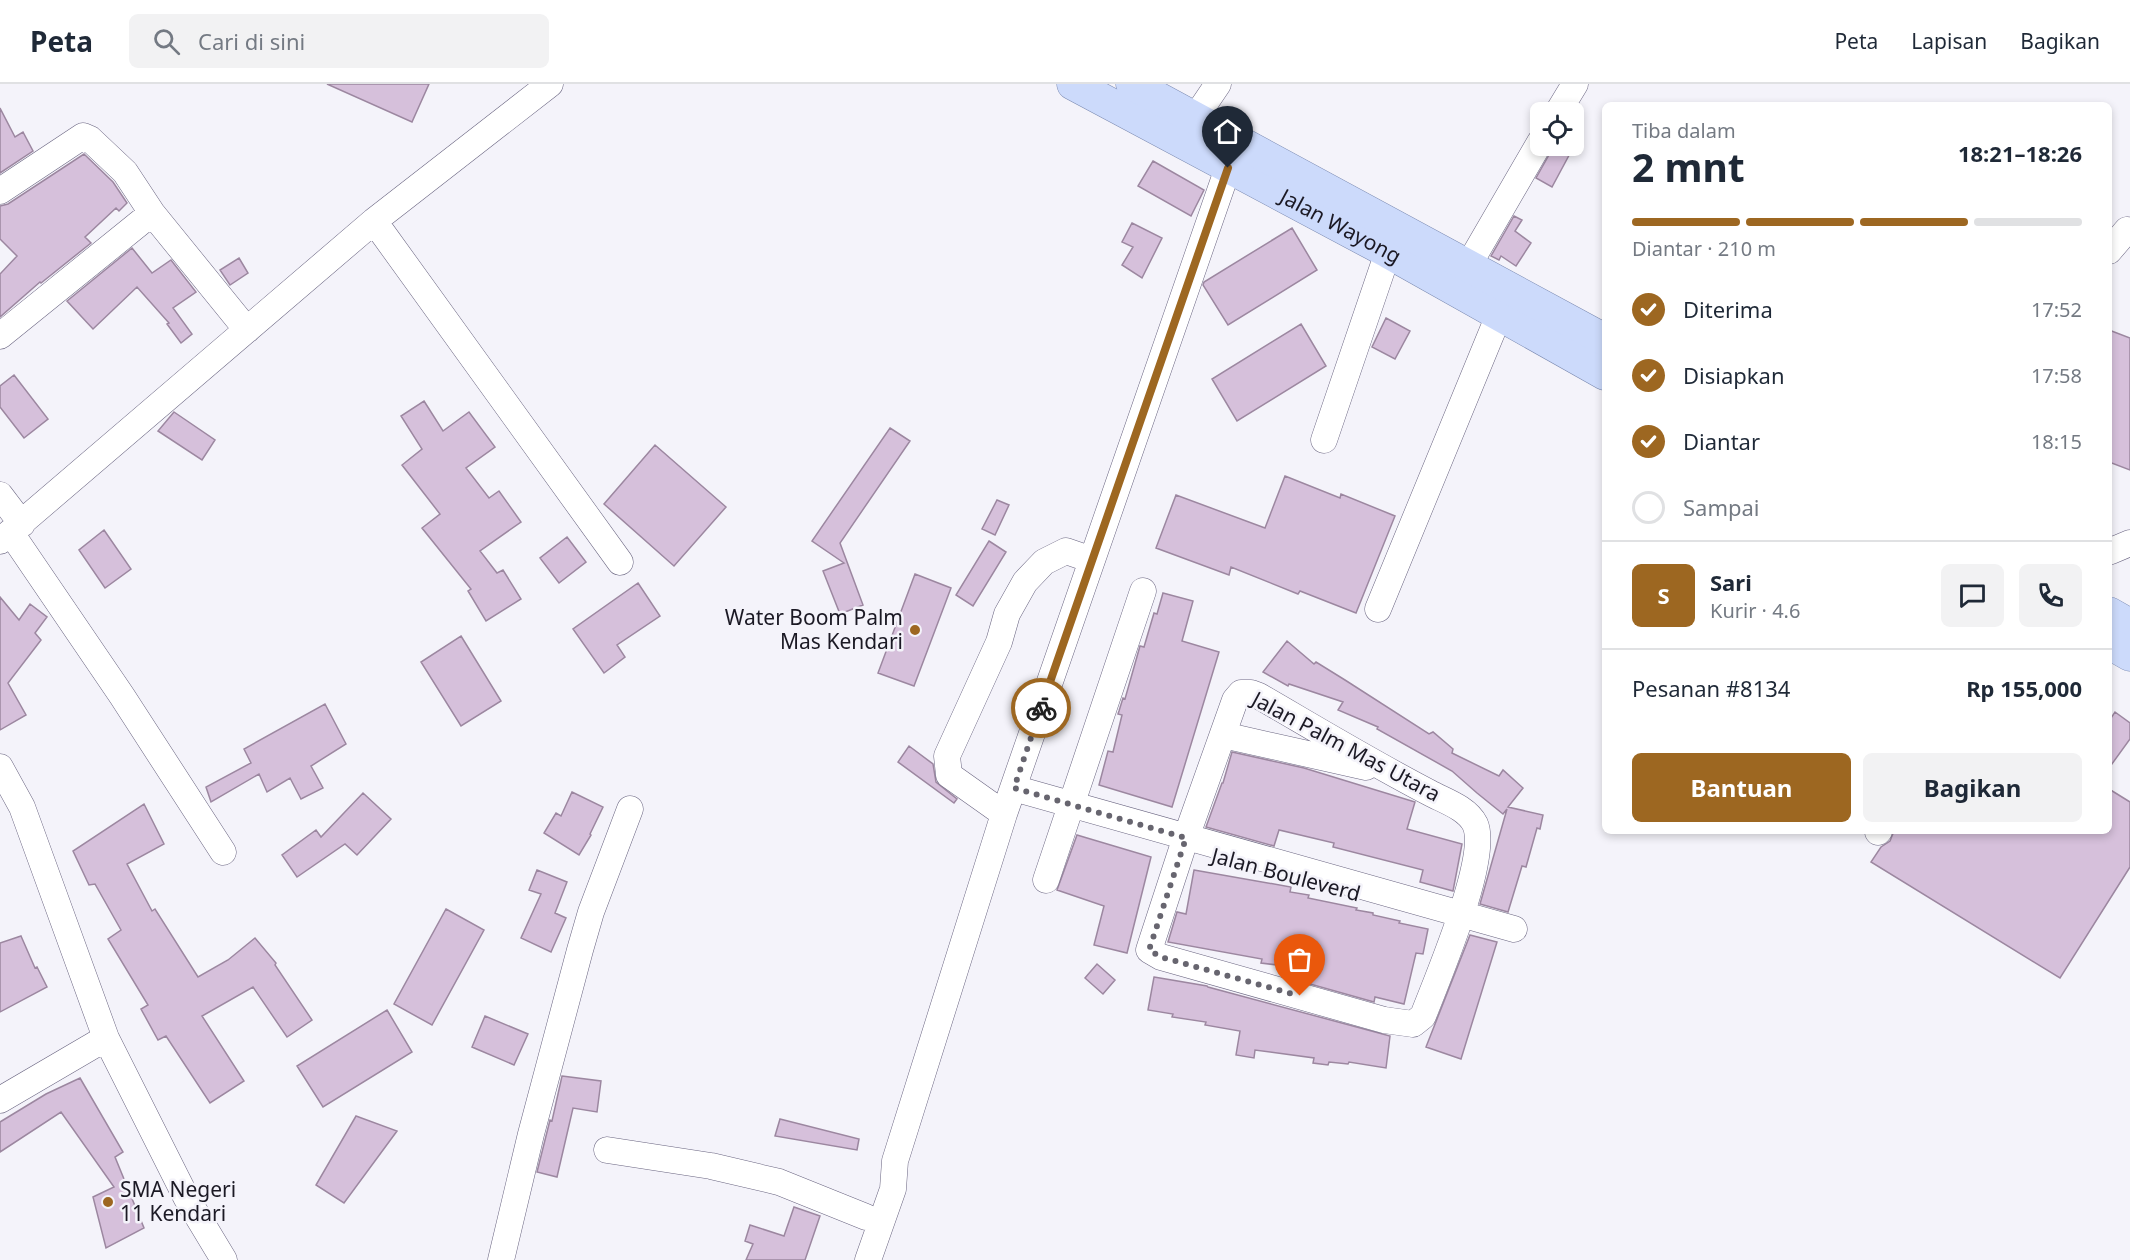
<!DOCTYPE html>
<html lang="id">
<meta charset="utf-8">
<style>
body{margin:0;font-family:"Noto Sans",sans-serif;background:#f2f2f3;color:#1f2937;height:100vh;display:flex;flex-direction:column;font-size:22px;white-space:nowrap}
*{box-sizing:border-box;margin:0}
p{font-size:20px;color:#747a83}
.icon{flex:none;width:33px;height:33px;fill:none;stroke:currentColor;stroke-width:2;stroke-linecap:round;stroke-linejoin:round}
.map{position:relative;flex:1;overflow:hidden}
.drawer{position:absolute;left:1602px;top:18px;width:510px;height:732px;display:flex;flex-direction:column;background:#fff;border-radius:9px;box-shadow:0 3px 9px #0003}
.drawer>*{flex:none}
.fabs{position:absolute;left:1530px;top:18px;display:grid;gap:12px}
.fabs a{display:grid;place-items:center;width:54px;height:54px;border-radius:9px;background:#fff;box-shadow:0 3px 9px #0003;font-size:30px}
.pin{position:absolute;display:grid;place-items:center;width:51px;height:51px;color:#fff;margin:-62px -26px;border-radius:50% 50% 50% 0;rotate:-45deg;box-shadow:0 0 6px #0007}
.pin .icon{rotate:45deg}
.courier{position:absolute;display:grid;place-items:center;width:60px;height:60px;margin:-30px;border:4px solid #9d6721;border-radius:50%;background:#fff;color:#222;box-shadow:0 2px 8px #0007}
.headline em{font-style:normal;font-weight:700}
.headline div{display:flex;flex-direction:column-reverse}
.headline{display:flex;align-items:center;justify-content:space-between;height:102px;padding:0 30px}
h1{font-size:39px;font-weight:700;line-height:45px}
.bar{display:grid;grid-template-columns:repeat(4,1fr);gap:9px 6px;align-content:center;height:72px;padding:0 30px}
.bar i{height:8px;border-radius:4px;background:#e0e1e3}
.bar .current{background:#9d6721}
.bar p{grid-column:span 4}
.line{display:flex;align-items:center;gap:15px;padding:0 30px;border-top:2px solid #e0e1e3}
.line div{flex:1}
.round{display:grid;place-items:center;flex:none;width:63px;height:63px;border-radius:9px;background:#f2f2f3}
ol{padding:0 30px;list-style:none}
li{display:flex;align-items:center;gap:18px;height:66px}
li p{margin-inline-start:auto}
li .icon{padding:6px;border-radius:50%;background:#9d6721;color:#fff;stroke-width:4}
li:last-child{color:#747a83}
li i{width:33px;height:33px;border:3px solid #e0e1e3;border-radius:50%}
.cta{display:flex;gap:12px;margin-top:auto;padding:12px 30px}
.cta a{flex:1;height:69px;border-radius:9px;background:#9d6721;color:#fff;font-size:24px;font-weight:700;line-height:69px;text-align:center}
.cta a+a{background:#f2f2f3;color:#1f2937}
header{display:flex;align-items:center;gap:36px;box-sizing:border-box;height:84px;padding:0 30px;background:#fff;border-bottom:2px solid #e0e1e3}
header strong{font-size:28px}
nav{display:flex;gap:33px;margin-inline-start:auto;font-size:21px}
.search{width:420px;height:54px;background:#f2f2f3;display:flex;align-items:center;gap:15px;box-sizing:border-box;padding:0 21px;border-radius:9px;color:#747a83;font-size:22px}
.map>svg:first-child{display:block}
.building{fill:#d6c0db;stroke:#9c87a0;stroke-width:1.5}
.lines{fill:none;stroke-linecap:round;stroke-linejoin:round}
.minor-casing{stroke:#6a6581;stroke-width:27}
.major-casing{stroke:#7887ae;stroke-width:33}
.minor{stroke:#fff;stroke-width:26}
.major{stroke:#ccdafb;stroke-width:32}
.done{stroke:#67656f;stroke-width:6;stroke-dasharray:0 10.8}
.route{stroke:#9d6721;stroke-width:8}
.poi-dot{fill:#9d6721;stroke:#f4f3fa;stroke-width:2}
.labels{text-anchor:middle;stroke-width:5;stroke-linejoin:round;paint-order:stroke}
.street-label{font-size:21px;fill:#1b1924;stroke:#f4f3fa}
.poi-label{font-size:21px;fill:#1b1924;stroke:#f4f3fa;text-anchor:end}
</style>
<header>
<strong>Peta</strong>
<div class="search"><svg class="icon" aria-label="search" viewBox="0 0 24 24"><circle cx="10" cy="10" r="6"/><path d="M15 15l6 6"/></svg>Cari di sini</div>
<nav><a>Peta</a><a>Lapisan</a><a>Bagikan</a></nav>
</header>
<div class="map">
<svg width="2130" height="1176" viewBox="0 0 2130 1176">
<rect width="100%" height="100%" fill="#f4f3fa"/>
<!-- building -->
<path class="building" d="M327,0H429L412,38Z
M0,24L15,53L23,48L33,67L0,89Z
M1554,62H1574L1552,103L1536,94Z
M84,70L113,98L127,119L119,127L116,124L85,153L91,159L41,199L40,198L0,233V190L17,172L0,155V122L8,120Z
M1153,77L1204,106L1191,132L1138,102Z
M1514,132L1522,136L1515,147L1531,159L1516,182L1501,172L1499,176L1491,172Z
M1132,139L1162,154L1142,194L1122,181L1133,163L1122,158Z
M1292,144L1317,186L1228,241L1203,201L1204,198Z
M132,164L152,189L171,176L196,208L173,224L192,250L181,259L167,240L169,239L137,203L93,245L67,217Z
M239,174L248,189L230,201L220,186Z
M1386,234L1410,247L1395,275L1372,263Z
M1301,240L1326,282L1237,337L1212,295Z
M2109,246L2130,254V386L2109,378Z
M14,291L48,335L24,354L0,323V302Z
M424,317L443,347L469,328L495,363L466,384L489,414L499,407L521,438L480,467L497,489L503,486L521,515L486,537L468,507L471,505L422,444L440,430L402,381L422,365L401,332Z
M174,328L215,356L202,376L158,347Z
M890,344L910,357L840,459L863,521L840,530L823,487L844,479L812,457Z
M655,361L726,423L674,482L604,420Z
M1285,392L1340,414L1341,410L1395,432L1356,529L1300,507L1298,510L1231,483L1229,491L1156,464L1176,411L1265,444Z
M997,416L1009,421L995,451L982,445Z
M104,446L131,485L105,504L79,466Z
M567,453L586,478L559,499L540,474Z
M989,457L1006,468L973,522L956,511Z
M915,490L951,504L914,602L878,589Z
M638,499L660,532L617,561L625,573L604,589L573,545Z
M1163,509L1193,517L1182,557L1219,568L1172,723L1099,701L1108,667L1113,668L1122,631L1118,630L1119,627L1123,614L1125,615L1140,562L1144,563L1154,529L1157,530Z
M0,513L19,536L30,520L47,533L35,549L41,556L8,599L26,631L0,646Z
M461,552L501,617L461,642L421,578Z
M1287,557L1314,580L1316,578L1345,596L1429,650L1433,648L1453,665L1452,669L1499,692L1503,686L1523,704L1508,723L1543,731L1540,745L1537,744L1526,783L1522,782L1508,828L1480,820L1507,725L1503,730L1477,709L1452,687L1377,645L1378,643L1338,626L1343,618L1289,600L1288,602L1263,588Z
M325,620L346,660L311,682L323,704L301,715L290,694L267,708L259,690L211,718L206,703L251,679L244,665Z
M2115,628L2130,639V655L2109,684V637Z
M909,662L933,680L936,698L957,715L954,719L898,678Z
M1232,668L1304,684L1415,718L1407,745L1462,760L1453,807L1420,798L1423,786L1333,763L1334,759L1279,746L1274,762L1206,743L1222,699H1223Z
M2109,705L2130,718V783L2060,894L1871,778L1881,763L1890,757L1894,747H2109Z
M572,708L603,723L590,750L591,751L579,771L544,749L556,729L561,732Z
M363,709L391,735L357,771L345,760L297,793L282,771L316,746L321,753Z
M144,720L164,760L127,780L152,827L155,825L198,893L228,876L255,854L276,879L275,881L312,936L287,953L253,903L202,932L244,997L210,1019L166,952L158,956L141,925L148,921L108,855L121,846L95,800L89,801L73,767Z
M1077,751L1151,773L1127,869L1094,861L1104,822L1057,806Z
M537,786L567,798L555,829L566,834L551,868L521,854L541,810L529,806Z
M1194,786L1291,803L1290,808L1309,811L1308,814L1357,824L1356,826L1373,829V831L1400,837L1399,839L1428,845L1423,870L1416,869L1404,920L1375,913L1374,918L1310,900L1312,893L1296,890V887L1277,883V881L1261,879L1262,875L1168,858L1177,828L1186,830Z
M446,825L484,846L432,941L394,920Z
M1470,851L1497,858L1461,975L1426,963Z
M21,852L35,884L37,883L47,903L0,928V859Z
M1097,880L1115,896L1103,910L1085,894Z
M1154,893L1207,902L1208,903L1390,952L1386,984L1349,978L1348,980L1329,978L1328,981L1313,979L1314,974L1255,966L1254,974L1236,971L1240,947L1205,941L1206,938L1172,933L1173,930L1148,926Z
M387,926L412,968L323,1023L297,982Z
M485,932L528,950L514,981L472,963Z
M562,992L601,997L597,1028L573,1024L557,1093L537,1088L550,1036L552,1037Z
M80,994L123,1068L115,1073L144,1144L106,1164L93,1113L114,1103L61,1028L0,1068V1038L46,1010Z
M356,1032L397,1047L344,1119L316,1101Z
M780,1035L859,1055L857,1066L775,1052Z
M794,1123L820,1132L805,1176H746L753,1160L745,1157L750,1141L784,1152Z"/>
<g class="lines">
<defs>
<path id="minor" d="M1558,28L1575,0
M1195,34L1218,0
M0,107L83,52L90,55L125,88L152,129L247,246
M374,137L620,478
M2109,167L2127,146L2130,148
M1468,182L1540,58
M0,252L152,129
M1324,356L1388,168
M0,411L22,440
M11,449L122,612L223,768
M0,457L374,137L550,0
M2109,465L2111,467L2130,459
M1378,525L1499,231
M1241,609H1251L1259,612C1316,645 1372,679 1430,709C1445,717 1467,724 1475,740C1490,773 1437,895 1423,932L1413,940L1384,936L1161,873L1149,866L1183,762L1235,616Z
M1223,651L1366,683
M0,683L22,723L106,954L186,1113L224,1176
M1013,704L1514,845
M1004,730L949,691L947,672L999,558L1007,530L1025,498L1044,478L1066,467L1092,476
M1878,748L1879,747
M1046,796L1143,507
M0,1016L106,954
M607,1066L711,1082L779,1098L866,1133
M501,1176L531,1050L580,866L591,828L630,725
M868,1176L893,1105L895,1077L1004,730L1228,84"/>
<g id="major">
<path id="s1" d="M1073,0L1388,168L1605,290"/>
<path d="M1132,0L1605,256"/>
<path d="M2109,529L2130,541"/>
<path d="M2109,559L2130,571"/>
</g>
</defs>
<!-- minor casing -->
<use href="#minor" class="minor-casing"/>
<!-- major casing -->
<use href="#major" class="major-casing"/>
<!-- minor -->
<use href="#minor" class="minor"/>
<!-- major -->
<use href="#major" class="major"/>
</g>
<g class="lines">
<!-- done -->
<path class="done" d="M1041,624L1014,704L1186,754L1149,866L1161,873L1300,912"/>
<!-- route -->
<path class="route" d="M1041,624L1228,84"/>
</g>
<!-- markers -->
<g class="poi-dot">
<circle cx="915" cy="546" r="6"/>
<circle cx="108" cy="1118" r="6"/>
</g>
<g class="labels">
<!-- street labels -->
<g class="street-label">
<text dy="7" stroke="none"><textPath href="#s1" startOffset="303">Jalan Wayong</textPath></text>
<text transform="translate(1346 663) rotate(28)" y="7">Jalan Palm Mas Utara</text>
<text transform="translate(1286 791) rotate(15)" y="7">Jalan Bouleverd</text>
</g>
<!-- poi labels -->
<g class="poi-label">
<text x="903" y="541">Water Boom Palm<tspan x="903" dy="24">Mas Kendari</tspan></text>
<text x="120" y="1113" text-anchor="start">SMA Negeri<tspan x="120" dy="24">11 Kendari</tspan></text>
</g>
</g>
</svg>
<div class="fabs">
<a><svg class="icon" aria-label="locate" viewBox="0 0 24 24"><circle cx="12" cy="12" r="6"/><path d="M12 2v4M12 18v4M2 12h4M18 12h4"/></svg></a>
</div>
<div class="pin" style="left:1300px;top:912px;background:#ea580c"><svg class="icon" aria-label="bag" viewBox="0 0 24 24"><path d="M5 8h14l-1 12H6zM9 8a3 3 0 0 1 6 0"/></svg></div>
<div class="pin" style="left:1228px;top:84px;background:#1f2937"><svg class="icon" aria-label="home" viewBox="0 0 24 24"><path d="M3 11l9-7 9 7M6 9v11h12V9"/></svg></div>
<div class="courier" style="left:1041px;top:624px"><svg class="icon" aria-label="bike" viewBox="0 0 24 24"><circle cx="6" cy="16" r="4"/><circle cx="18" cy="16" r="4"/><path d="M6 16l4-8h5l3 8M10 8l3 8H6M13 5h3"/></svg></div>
<section class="drawer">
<div class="headline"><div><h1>2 mnt</h1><p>Tiba dalam</p></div><em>18:21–18:26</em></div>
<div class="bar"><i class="current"></i><i class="current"></i><i class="current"></i><i></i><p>Diantar · 210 m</p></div>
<ol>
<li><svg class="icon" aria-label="check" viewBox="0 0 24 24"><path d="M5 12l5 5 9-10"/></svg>Diterima<p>17:52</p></li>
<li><svg class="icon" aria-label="check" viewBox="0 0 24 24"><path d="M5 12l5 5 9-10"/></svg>Disiapkan<p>17:58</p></li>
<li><svg class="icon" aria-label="check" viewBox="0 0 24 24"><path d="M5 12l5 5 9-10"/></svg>Diantar<p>18:15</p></li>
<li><i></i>Sampai</li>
</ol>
<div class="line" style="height:108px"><b class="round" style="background:#9d6721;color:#fff">S</b><div><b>Sari</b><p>Kurir · 4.6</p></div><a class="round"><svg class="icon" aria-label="chat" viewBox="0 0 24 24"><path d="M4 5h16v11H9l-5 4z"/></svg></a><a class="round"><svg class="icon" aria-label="phone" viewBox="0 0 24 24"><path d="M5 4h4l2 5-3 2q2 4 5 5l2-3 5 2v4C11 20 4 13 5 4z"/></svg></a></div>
<div class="line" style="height:78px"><div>Pesanan #8134</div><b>Rp 155,000</b></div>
<div class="cta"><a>Bantuan</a><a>Bagikan</a></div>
</section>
</div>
